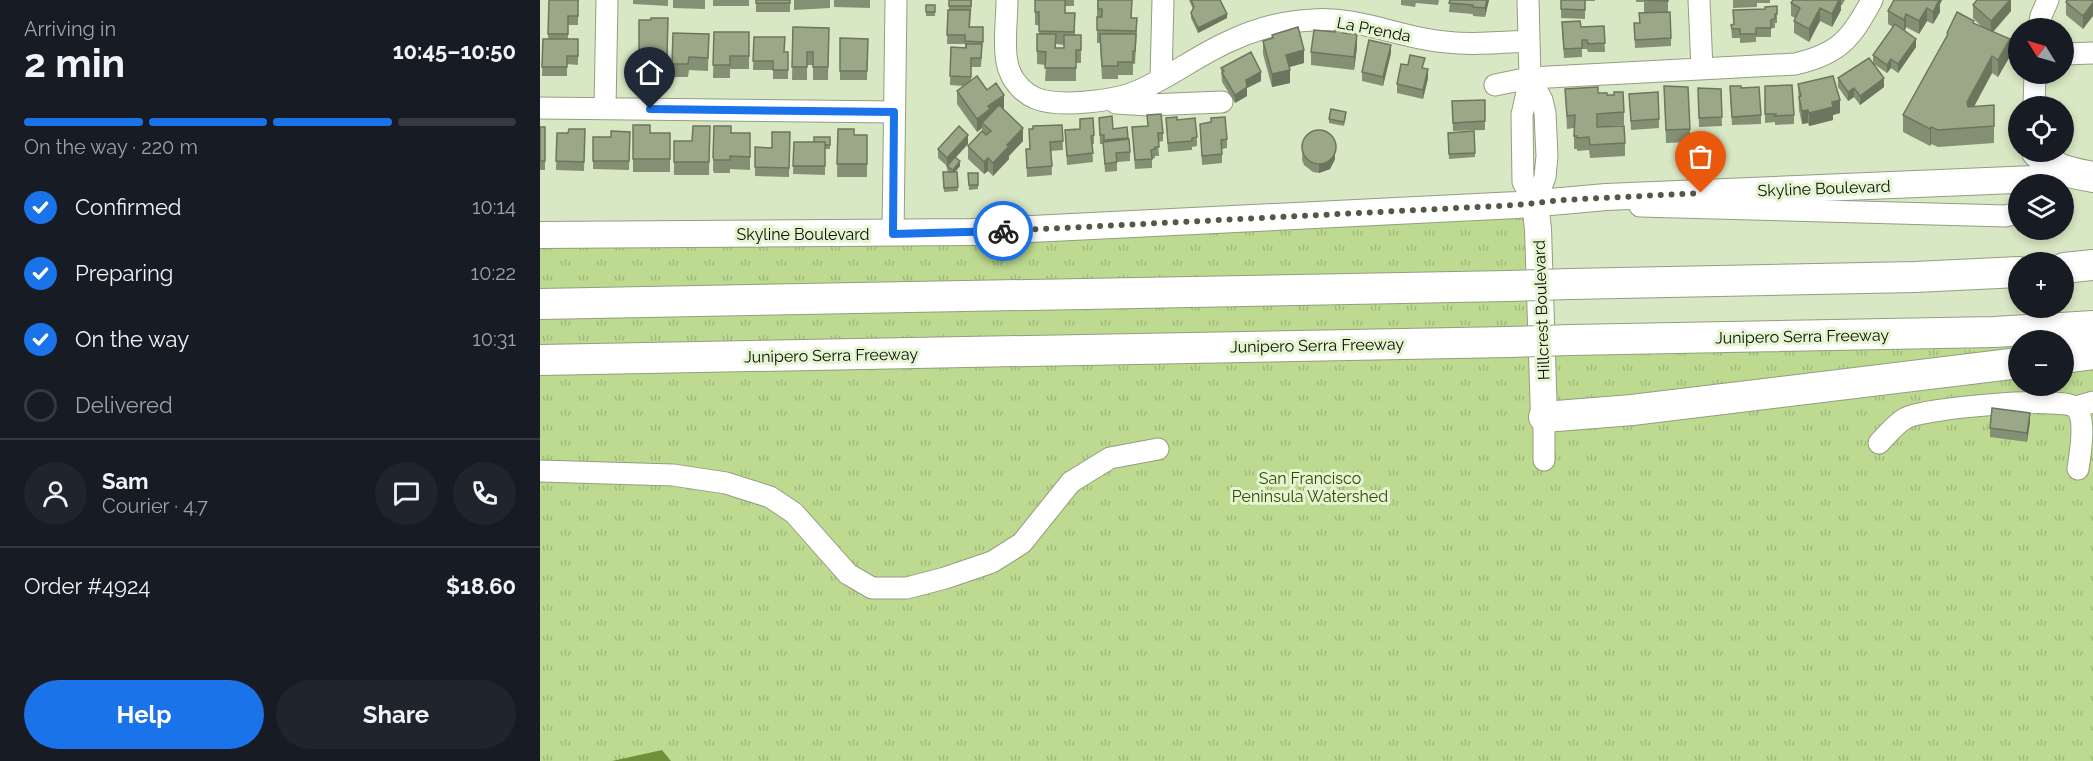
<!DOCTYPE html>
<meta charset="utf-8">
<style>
body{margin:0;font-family:Raleway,sans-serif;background:#20242c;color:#f1f3f6;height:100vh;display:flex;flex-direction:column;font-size:22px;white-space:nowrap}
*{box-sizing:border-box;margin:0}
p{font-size:20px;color:#9ea1a6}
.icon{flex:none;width:33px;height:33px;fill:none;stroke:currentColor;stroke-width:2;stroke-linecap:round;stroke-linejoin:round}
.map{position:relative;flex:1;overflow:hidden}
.drawer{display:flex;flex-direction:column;background:#171b24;width:540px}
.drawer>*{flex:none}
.needle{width:39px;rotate:307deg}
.buttons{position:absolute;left:1468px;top:18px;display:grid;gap:12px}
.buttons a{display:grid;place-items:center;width:66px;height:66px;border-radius:50%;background:#171b24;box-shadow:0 3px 9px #0003;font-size:30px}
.pin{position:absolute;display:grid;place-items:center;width:51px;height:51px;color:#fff;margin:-62px -26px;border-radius:50% 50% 50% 0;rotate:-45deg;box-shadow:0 0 6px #0007}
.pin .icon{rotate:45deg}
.courier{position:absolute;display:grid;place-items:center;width:60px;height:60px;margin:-30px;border:4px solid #1a73e8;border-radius:50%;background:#fff;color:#222;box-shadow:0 2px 8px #0007}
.overview em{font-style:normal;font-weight:700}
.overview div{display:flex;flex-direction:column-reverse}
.overview{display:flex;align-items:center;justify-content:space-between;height:102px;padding:0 24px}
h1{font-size:39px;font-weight:700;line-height:45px}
.bar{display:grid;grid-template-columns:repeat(4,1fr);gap:9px 6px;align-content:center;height:72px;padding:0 24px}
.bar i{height:8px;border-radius:4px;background:#363941}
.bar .selected{background:#1a73e8}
.bar p{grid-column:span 4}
.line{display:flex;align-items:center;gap:15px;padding:0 24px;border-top:2px solid #363941}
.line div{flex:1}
.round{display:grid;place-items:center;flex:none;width:63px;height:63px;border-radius:32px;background:#20242c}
ol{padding:0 24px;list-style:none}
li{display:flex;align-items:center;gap:18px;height:66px}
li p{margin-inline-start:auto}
li .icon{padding:6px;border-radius:50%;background:#1a73e8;color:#fff;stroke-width:4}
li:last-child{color:#9ea1a6}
li i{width:33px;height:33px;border:3px solid #363941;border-radius:50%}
.button{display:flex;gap:12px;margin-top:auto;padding:12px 24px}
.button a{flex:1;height:69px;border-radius:36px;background:#1a73e8;color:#fff;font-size:24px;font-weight:700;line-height:69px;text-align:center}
.button a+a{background:#20242c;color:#f1f3f6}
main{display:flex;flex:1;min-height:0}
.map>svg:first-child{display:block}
.park{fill:url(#park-tufts);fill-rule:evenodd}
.water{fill:#72903a}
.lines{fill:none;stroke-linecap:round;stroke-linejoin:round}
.minor-casing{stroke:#929f7e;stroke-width:23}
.major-casing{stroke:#929f7e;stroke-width:28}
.highway-casing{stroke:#929f7e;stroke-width:32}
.minor{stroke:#fff;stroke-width:21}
.major{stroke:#fff;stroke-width:26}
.highway{stroke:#fff;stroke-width:30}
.highway-bridge-casing{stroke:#929f7e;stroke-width:32;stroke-linecap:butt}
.highway-bridge{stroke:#fff;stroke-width:30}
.wall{fill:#849074;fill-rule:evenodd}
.shaded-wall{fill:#6c765e}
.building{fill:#9aa887;stroke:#6c765e;stroke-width:1.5}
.done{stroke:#515947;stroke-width:6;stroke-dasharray:0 10.8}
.route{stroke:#1a73e8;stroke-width:8}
.labels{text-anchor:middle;stroke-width:6;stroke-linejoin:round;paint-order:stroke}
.street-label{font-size:16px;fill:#090d03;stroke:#e5f4d1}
.park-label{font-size:16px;fill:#344807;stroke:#e5f4d1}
</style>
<main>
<section class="drawer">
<div class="overview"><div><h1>2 min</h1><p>Arriving in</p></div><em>10:45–10:50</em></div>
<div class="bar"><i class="selected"></i><i class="selected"></i><i class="selected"></i><i></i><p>On the way · 220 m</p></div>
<ol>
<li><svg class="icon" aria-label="check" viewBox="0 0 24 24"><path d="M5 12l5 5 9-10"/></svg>Confirmed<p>10:14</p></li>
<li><svg class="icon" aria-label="check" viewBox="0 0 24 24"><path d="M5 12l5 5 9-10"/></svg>Preparing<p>10:22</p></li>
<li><svg class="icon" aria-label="check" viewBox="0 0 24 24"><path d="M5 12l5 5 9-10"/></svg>On the way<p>10:31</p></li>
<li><i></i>Delivered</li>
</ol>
<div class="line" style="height:108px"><a class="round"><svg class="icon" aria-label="person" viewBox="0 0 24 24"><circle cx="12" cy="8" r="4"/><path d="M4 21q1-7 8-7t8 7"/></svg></a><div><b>Sam</b><p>Courier · 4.7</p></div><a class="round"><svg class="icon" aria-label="chat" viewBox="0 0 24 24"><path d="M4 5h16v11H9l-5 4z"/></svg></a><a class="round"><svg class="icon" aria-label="phone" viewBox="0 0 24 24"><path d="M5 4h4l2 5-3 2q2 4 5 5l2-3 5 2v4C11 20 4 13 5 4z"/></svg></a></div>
<div class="line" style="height:78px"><div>Order #4924</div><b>$18.60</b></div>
<div class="button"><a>Help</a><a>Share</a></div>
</section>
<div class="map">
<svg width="1553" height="761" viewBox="0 0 1553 761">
<defs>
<pattern id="park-tufts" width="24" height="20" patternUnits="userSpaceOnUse" patternTransform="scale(1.5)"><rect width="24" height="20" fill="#bdda90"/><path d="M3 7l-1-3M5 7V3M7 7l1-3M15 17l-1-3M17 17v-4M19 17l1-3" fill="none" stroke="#a1ba7b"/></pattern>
</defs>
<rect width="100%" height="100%" fill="#d8e7c4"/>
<!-- park -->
<path class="park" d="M999,200L1002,340L1553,326V761H0V235ZM1479,340H1524V386H1479Z"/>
<!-- water -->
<path class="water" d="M122,750L131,761H72Z"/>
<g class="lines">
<defs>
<path id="minor" d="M467,0C467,20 462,55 470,72C474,83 485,94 495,98C518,108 575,101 598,91C630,77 658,55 690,41C716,29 744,21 773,20C811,17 847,32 885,39C919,46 954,43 989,41
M988,0L990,78L982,115L983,182L995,203
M1159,0L1162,69
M1499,28L1501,16L1508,0
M1524,54L1553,53
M990,78L1002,100L1005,113L1007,156L1005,177L995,203
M621,79L623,0
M955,85L990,78L1255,64C1299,54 1311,39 1332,0
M576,103L608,105L682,102
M1494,106L1495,74
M0,108L354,112
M65,108L67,0
M1100,206L1466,216L1479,212
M353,234L356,0
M1536,407L1553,402
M1339,443C1347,435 1355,424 1366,418C1383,408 1520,396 1535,407C1547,417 1540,455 1538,469
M1004,460V417
M0,471L133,475L186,483L230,497L254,513L308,574L332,588H367L405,578L452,562L482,543L531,482L570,458L618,449"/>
<path id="major" d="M995,203L998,229L1004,417
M0,235L432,232L977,205L1066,197L1497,179"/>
<path id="highway" d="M1497,152C1516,171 1527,172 1553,177
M1524,268L1553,265
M1030,284L1375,277L1479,272
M0,304L968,286
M1031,340L1454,332L1553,326
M1524,358L1553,354
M0,360L969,342
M1004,417L1092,410L1479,363"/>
</defs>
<!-- minor casing -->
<use href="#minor" class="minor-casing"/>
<!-- major casing -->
<use href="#major" class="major-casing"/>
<!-- highway casing -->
<use href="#highway" class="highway-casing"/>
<!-- minor -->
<use href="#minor" class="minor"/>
<!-- major -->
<use href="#major" class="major"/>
<!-- highway -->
<use href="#highway" class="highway"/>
<defs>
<path id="highway-bridge" d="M968,286L1030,284
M969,342L1031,340"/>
</defs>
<!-- highway-bridge casing -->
<use href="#highway-bridge" class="highway-bridge-casing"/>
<!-- highway-bridge -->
<use href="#highway-bridge" class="highway-bridge"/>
</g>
<!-- wall -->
<path class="wall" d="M9,0H39V2H38V25H28V39H38V65L27,64V76H2L3,39H8Z
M93,0H128V6L93,4Z
M133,0H165V9L133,8Z
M173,0H209V6H173Z
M216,0H250V12H216Z
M254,0H290V8L254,10Z
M294,0H330V8L294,7Z
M409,0H432L430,27L443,36L441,67H431V81L447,90L464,108L462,109L483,141L469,156V159L453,176L448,171L444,174L428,159V146L442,131V128L437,132L417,104V91L424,86L410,85L411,47L425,48V44H407L408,10H409Z
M495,0H534V6H525V13H535V35H541V63H536V81H505L506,65L497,64V34H499V25H495ZM516,44L524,45V48H516Z
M557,0H592V18L597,31L595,64H593V75H578V79H562L560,43H557Z
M649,0H680L687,18L658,33L651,18V13L653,9Z
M861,0H899L898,5L876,3L875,7L861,5Z
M910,0H949L945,17L933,16V14L909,12Z
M1021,0H1055V1H1045V19L1021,18Z
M1096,0H1128V12L1131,38V46L1095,48L1094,23H1099V13H1104V2H1096Z
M1193,0H1230V3H1217V7L1193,8Z
M1253,0H1305L1302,5H1301V10L1292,27L1280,21L1269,42L1254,33V21L1255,18L1251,16V3Z
M1354,0H1402L1400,4V12L1393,24L1387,21L1379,34L1366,27L1365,31L1376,47L1358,73L1351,68L1347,73L1334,64L1344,87L1320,105L1314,97L1308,101L1298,87V78L1333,63V55L1353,27L1348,24V11Z
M1471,0V11L1453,32L1470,56L1458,77L1452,73L1434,107L1454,126V143L1398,147L1391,144L1390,146L1363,132V115L1407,37V33L1434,24L1443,28L1433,18V5Z
M1553,0L1543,29L1526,15V2Z
M386,5H395V16H386Z
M1237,6V23H1235V28H1231V37H1216V42L1200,43V38H1192L1191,25L1194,24L1225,9Z
M128,18L127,68H113V73H99V20H111Z
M1064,26L1065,52H1048L1047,49H1042V57L1024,58L1022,31L1041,27Z
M253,27L289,28L288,80H273V65H267V80H252Z
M174,32H209V69H190V78H173Z
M133,33L169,34L168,71L149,70L148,77H132Z
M803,33L817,47L814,70L771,65V52Z
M732,35L764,63L749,67L750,83L732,87L723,54V41L732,39Z
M214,37L244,52H248V79H233V70H213Z
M300,38L328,39L327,80H300Z
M851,53L843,86L822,81V72Z
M681,68L721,81L707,88V96L695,103L682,82Z
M884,68L888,78L883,99L857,93V84Z
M1258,84L1300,113L1293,115V120L1269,126L1268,123L1262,124L1259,110Z
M1124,86L1150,129V142L1126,143Z
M1225,86L1254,115V124L1235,125V122L1225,123Z
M1158,88L1181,89L1182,126L1159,127Z
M1201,88L1221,115V124L1192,125L1190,95Z
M1025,89L1067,95L1084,112V125L1057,127L1085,143V156L1050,158L1049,150L1037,151V149H1034V128L1027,129Z
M1089,94L1119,119V128L1091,130Z
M945,100V130L913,131L912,101Z
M607,115L623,133V141L618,142L619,156H615V158L612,159V168L595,169L592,127L608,126Z
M806,116L804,126L789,123V119Z
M559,118L573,129L587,127L590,152V161L577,162V171L565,172L563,144H560Z
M626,118L637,120L657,137V146L652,147V150L628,152Z
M540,119L554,135V144H552L553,162L527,165L525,130L540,129Z
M660,124L687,139V148L682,149V163L662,165Z
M93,125L110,133H130V172H93Z
M522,125L523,150L511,151L512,175L487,177L486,149H489Z
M170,126L169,175H134V141H152Z
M174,126L191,133H210V170L190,169V173H174L173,170Z
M0,127H5V170H0Z
M45,129L44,171L16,170L17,133H28Z
M298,129L314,135H327V177H297Z
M934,131L935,157L909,159L908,133Z
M90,132L89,170L53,169V137H71Z
M250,132L249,177L215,176V147L232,148Z
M290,137V149H285V175L253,174L254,142H274Z
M763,141L795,159L790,169L779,173L773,172L764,165L762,160Z
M428,144L415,158L420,166L415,172H417L418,191L404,192L403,172H409L407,170V166L398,158V149Z
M428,173H438V189L429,190Z
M1490,422L1487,442L1450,437V428Z"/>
<!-- shaded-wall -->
<path class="shaded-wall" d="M947,0H949L945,17V8Z
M1299,0H1301V10L1292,27V14Z
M1399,0H1402L1400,4V12L1393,24V12Z
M1470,0H1471V11L1451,34V21Z
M1553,3V16L1543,29V16Z
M1280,8V21L1269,42V29Z
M1387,8V21L1379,34V21Z
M687,14V18L658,33V28Z
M1366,14V27L1364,33V20Z
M817,34V47L814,70V57Z
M1376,39V47L1358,73V64Z
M1470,39V56L1458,77V60Z
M851,45V53L843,86V77Z
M764,50V63L746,68V55Z
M1452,56V73L1427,119V102Z
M1351,59V68L1347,73V65Z
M888,69V78L883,99V90Z
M750,70V83L732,87V74Z
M721,72V81L707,88V96L695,103V95L706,80Z
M1344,78V87L1320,105V96Z
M1314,88V97L1308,101V92Z
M464,95V108L442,123V128L437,132V119L448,106Z
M1300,100V113L1293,115V120L1269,126V113L1292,102Z
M1268,110V123L1262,124V111Z
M1391,127V144L1390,146V129Z
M483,128V141L469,156V159L453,176V163L467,145Z
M428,135V144L407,167V158Z
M795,150V159L790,169L779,173V164Z
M448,158V171L444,174V162Z
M420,161V166L413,175V170Z
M1490,413V422L1487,442V433Z"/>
<!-- building -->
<path class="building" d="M9,0H38V16H28V34H8Z
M216,0H250V3H216Z
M409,0H431V6H409Z
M495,0H525V13H535L534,32L499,31V12H495Z
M558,0H592L591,18H597L596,31L557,30V17H562V9H558Z
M651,0H680L687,14L658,28L651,13L654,7Z
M910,0H947L945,8L933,7V5L909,3Z
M1021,0H1045V10L1021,9Z
M1104,0H1128V1Z
M1253,0H1299L1292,14L1280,8L1269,29L1254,21L1260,8L1251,3Z
M1354,0H1399L1393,12L1387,8L1379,21L1366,14L1364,20L1348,11Z
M1437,0H1470L1451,21L1433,5Z
M1527,0H1553V3L1543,16L1526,2Z
M386,5H395V12H386Z
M1237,6V14H1235V19L1231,20V28H1216V34H1200V29H1192L1191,25L1194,24L1193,10L1225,9V7Z
M408,10H430L429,27H443V42L425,41V35H407Z
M1130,12L1131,38L1095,40L1094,23H1100L1099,13Z
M1417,12L1434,21L1433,23L1470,39L1458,60L1452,56L1427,102L1428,107L1454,105V126L1398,130L1391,127L1390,129L1363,115L1408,34L1407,33Z
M111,18H128L127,55H113V60H99V20H111Z
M1040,21L1041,27L1064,26L1065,43L1048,44L1047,40H1042V48L1024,49L1022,22Z
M1355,24L1376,39L1358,64L1351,59L1347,65L1333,55Z
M253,27L289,28L288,67H273V52H267V67H252Z
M758,27L764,50L746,55L750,70L732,74L723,41L733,38L732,35Z
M774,30L795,32V30H803V33L817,34L814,57L771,52Z
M174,32H209V56H190V65H173Z
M133,33L169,34L168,58L149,57L148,64H132Z
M497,34H516L515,48H524V35H541V50H536V68H505L506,52L497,51Z
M560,34H596L595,51H593V62H578V66H562Z
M214,37H245L244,52H248V70H233V61H213Z
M300,38L328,39L327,71H300Z
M3,39H38V56H27V67H2Z
M829,40L851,45L843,77L822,72Z
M426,44H442L441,58H431V77L410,76L411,47L426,48Z
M711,52L721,72L706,80L707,87L695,95L682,73L684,71L681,68Z
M870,55L885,58L882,68L888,69L883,90L857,84L861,64L868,65Z
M1329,58L1344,78L1320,96L1314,88L1308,92L1298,78Z
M437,76L447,90L456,83L464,95L448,106L450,109L437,119L417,91Z
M1293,76L1300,100L1292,102L1293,107L1269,113L1268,110L1262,111L1259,97L1261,96L1258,84Z
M1252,85L1254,115L1235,116L1236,114H1225V86Z
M1124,86L1148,87L1150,129L1126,130Z
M1190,86H1201V88L1219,87L1221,115L1192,117Z
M1058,87V93H1067V95H1074V92H1083L1084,112L1057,114V127L1084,126L1085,143L1050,145L1049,137L1037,138V136H1034L1035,115L1027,116L1025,89Z
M1158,88L1181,89L1182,117L1159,118Z
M1118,92L1119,119L1091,121L1089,94Z
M945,100V121L913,123L912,101Z
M459,105L483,128L467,145L469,146L453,163L448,158L444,162L428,146L442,131L446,135L451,131L442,123Z
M791,109L806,112L804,122L789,119Z
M621,114L623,133H618L619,147H615V149L611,150L612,159L595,160L592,127L608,126L607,115Z
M572,116L573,129L587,127L588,138L564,140V135H560L559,118Z
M637,117V120L655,118L657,137L652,138V141L628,143L626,118Z
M685,117L687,139L681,140L682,154L662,156L660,124L671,122V118Z
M553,118L554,135L551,136L553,153L527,156L525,130L540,129V119Z
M93,125H110V133H130V159H93Z
M522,125L523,141L510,142L512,166L487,168L486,149H490L489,129H493V126Z
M153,126H170L169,162H134V141H152Z
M174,126H191V133H210V157L190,156V160H174L173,157Z
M419,126L428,135L407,158L398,149Z
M0,127H5V161H0Z
M29,129H45L44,162L16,161L17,133H28Z
M298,129H314V135H327V164H297Z
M762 147a17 17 0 1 1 34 0a17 17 0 1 1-34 0Z
M71,131L90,132L89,161H53V137H71Z
M934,131L935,153L909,154L908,133Z
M232,132H250L249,168L215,167V147L232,148Z
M274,137H290V145H285V142H274Z
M589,139L590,152L576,153L577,162L565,164L563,142Z
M254,142H285V166H253Z
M415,157L420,161L413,170L407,166Z
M403,172H417L418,187L404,188Z
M428,173H438V185H429Z
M1452,408L1490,413L1487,433L1450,428Z"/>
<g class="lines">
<!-- done -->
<path class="done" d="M463,231L977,205L1023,200L1161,193"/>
<!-- route -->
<path class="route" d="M110,109L354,112L353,234L463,231"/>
</g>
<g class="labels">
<!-- street labels -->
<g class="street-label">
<text transform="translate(834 29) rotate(11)" y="6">La Prenda</text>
<text transform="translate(1284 188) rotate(-2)" y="6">Skyline Boulevard</text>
<text x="263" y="240">Skyline Boulevard</text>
<text transform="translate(1001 310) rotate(-92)" y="6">Hillcrest Boulevard</text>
<text transform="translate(1262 336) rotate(-1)" y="6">Junipero Serra Freeway</text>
<text transform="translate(777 345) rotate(-1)" y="6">Junipero Serra Freeway</text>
<text transform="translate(291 355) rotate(-1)" y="6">Junipero Serra Freeway</text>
</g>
<!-- park labels -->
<g class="park-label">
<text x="770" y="484">San Francisco<tspan x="770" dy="18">Peninsula Watershed</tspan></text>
</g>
</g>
</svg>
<div class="buttons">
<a><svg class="needle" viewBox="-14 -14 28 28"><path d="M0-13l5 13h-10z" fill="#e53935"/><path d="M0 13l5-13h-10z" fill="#9ea1a6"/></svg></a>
<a><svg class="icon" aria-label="locate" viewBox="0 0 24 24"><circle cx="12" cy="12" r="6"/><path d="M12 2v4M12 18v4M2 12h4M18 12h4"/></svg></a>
<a><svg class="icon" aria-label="layers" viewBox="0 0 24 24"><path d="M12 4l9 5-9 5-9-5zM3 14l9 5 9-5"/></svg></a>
<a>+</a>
<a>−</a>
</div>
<div class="pin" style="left:1161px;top:193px;background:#ea580c"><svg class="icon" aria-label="bag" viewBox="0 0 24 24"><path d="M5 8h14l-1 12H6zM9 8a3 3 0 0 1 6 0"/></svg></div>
<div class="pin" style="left:110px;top:109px;background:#1f2937"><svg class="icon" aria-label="home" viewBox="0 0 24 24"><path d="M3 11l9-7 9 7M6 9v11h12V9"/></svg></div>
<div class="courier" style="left:463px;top:231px"><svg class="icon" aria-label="bike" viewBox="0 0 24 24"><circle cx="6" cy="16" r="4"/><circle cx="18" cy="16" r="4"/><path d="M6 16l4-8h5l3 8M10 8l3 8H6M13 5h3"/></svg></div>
</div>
</main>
